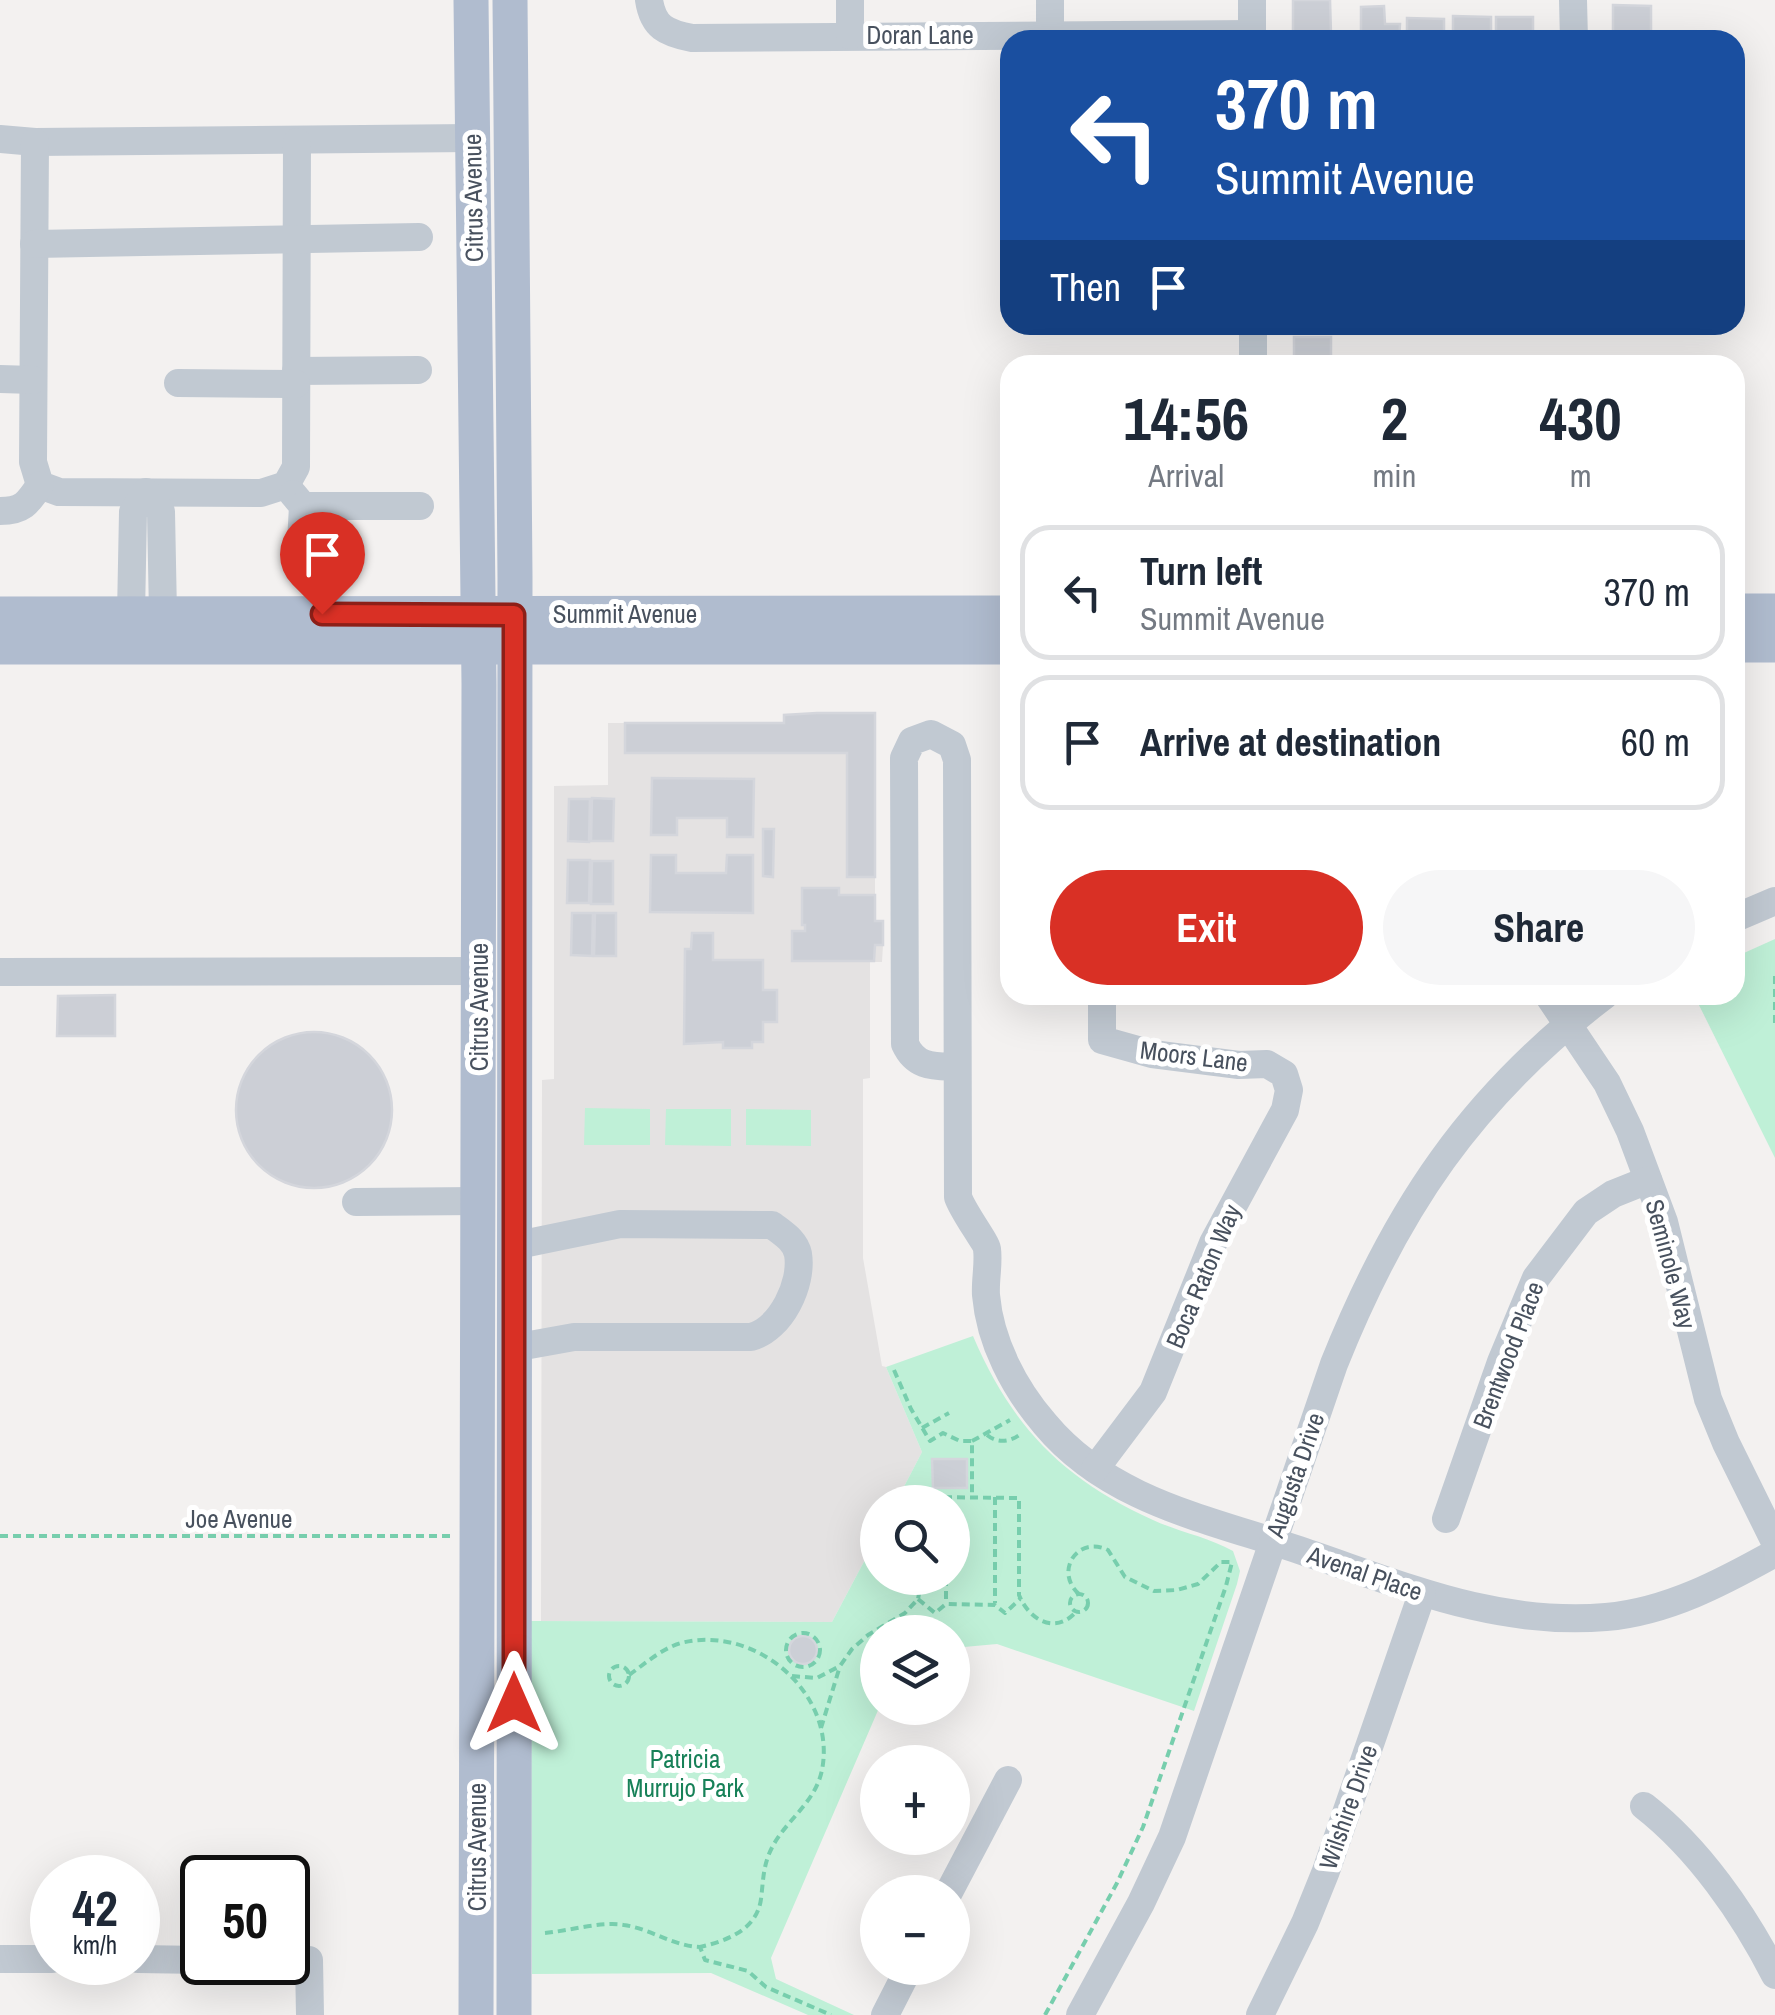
<!DOCTYPE html>
<meta charset="utf-8">
<style>
:root{--surface:#fff;--page:#f6f6f7;--text:#1f2937;--muted:#747a83;--line:#e0e1e3;--accent:#d93025}
body{margin:0;font-family:"Archivo Narrow",sans-serif;background:var(--page);color:var(--text);height:100vh;display:flex;flex-direction:column;font-size:38px;white-space:nowrap}
*{box-sizing:border-box;margin:0}
p{font-size:32px;color:var(--muted)}
.icon{flex:none;width:55px;height:55px;fill:none;stroke:currentColor;stroke-width:2;stroke-linecap:round;stroke-linejoin:round}
.map{position:relative;flex:1;overflow:hidden}
.drawer{position:absolute;left:1000px;top:355px;width:745px;height:650px;display:flex;flex-direction:column;background:var(--surface);border-radius:30px;box-shadow:0 10px 40px #0002}
.drawer>*{flex:none}
.guide{position:absolute;left:1000px;top:30px;width:745px;height:305px;border-radius:30px;box-shadow:0 10px 40px #0002;background:#1a4fa0;color:#fff;overflow:hidden}
.controls{position:absolute;left:860px;top:1485px;display:grid;gap:20px}
.controls a{display:grid;place-items:center;width:110px;height:110px;border-radius:50%;background:var(--surface);box-shadow:0 10px 40px #0002;font-size:50px}
.speed{position:absolute;left:30px;top:1855px;display:flex;gap:20px;font-size:50px;font-weight:700;text-align:center}
.speed>*{display:grid;place-content:center;width:130px;height:130px;border-radius:50%;background:var(--surface);box-shadow:0 10px 40px #0002;line-height:1}
.speed small{font-size:25px;font-weight:400}
.speed .limit{border:5px solid #111;border-radius:15px;background:#fff;color:#111}
.pin{position:absolute;display:grid;place-items:center;width:85px;height:85px;color:#fff;margin:-102px -42px;border-radius:50% 50% 50% 0;rotate:-45deg;box-shadow:0 0 10px #0007}
.pin .icon{rotate:45deg}
.me{position:absolute;width:110px;margin:-55px;rotate:0deg;stroke-linejoin:round;filter:drop-shadow(0 0 8px #0008)}
.turn{display:flex;align-items:center;gap:35px;height:210px;padding:0 50px;font-size:45px}
.turn .icon{width:130px;height:130px;stroke-width:2.5}
.turn b{display:block;font-size:70px;line-height:85px}
.then{display:flex;align-items:center;height:95px;padding:0 50px;background:#0003;gap:20px;font-size:38px}
.eta{display:flex;justify-content:space-evenly;align-items:center;height:170px;text-align:center}
.eta b{font-size:60px;font-weight:800;line-height:70px}
.button{display:flex;gap:20px;margin-top:auto;padding:20px 50px}
.button a{flex:1;height:115px;border-radius:60px;background:var(--accent);color:#fff;font-size:40px;font-weight:800;line-height:115px;text-align:center}
.button a+a{background:var(--page);color:var(--text)}
ul{padding:0;list-style:none}
li{display:flex;align-items:center;gap:30px;height:135px;margin:0 20px 15px;padding:0 30px;border:5px solid var(--line);border-radius:30px}
li div{flex:1}
li b{display:block;font-size:38px}
li em{font-style:normal}
.map>svg:first-child{display:block}
.education{fill:#e4e2e2}
.green{fill:#bff0d7}
.building{fill:#cccfd6;stroke:#d4d6dc;stroke-width:2.5}
.lines{fill:none;stroke-linecap:round;stroke-linejoin:round}
.path{stroke:#77cead;stroke-width:4;stroke-dasharray:8 5;stroke-linecap:butt}
.minor{stroke:#c1c9d2;stroke-width:28}
.major{stroke:#b0bccf;stroke-width:35}
.route-casing{stroke:#8d1f18;stroke-width:25}
.route{stroke:#d93025;stroke-width:18}
.labels{text-anchor:middle;stroke-width:10;stroke-linejoin:round;paint-order:stroke}
.street-label{font-size:25px;fill:#48515e;stroke:#fff}
.park-label{font-size:25px;fill:#178158;stroke:#fff}
</style>
<div class="map">
<svg width="1775" height="2015" viewBox="0 0 1775 2015">
<rect width="100%" height="100%" fill="#f3f1f0"/>
<!-- education -->
<path class="education" d="M875,713V920L883,921V945L882,962H870V1078L863,1079V1258L882,1366L886,1367L922,1452L896,1502H878L877,1537L832,1622L541,1621L542,1080L554,1079V786L608,785V723H783L784,715Z"/>
<!-- green -->
<g class="green">
<path d="M1775,939V1158L1694,995H1735V957Z"/>
<path d="M585,1108L650,1109V1145H584Z"/>
<path d="M666,1109H731V1146L665,1145Z"/>
<path d="M746,1109L811,1110V1146L746,1145Z"/>
<path d="M973,1336C1012,1427 1063,1479 1153,1520C1179,1532 1208,1537 1233,1551L1240,1571L1237,1584L1194,1711L997,1644L953,1648L952,1632H878L879,1708L771,1958L776,1979L854,2015H808L711,1973L532,1974L531,1621L832,1622L877,1537L878,1578H952V1502H896L922,1452L886,1367Z"/>
</g>
<!-- building -->
<g class="building">
<path d="M1293,0H1330L1331,34H1293Z"/>
<path d="M1613,5L1651,6V40H1613Z"/>
<path d="M1384,6L1385,24H1400L1399,40H1361V7Z"/>
<path d="M1453,16L1491,17V40H1453Z"/>
<rect x="1496" y="17" width="37" height="23"/>
<path d="M1407,18L1444,19V40H1407Z"/>
<rect x="1292" y="325" width="38" height="6"/>
<rect x="1294" y="337" width="37" height="28"/>
<path d="M1618,357L1655,358V365H1618Z"/>
<path d="M1572,358L1609,359V365H1572Z"/>
<path d="M817,713H875V877H847V753H625V723H784V715Z"/>
<path d="M652,778L754,779L753,837H727V818H677V835H651Z"/>
<path d="M592,798L614,799L613,841H591Z"/>
<path d="M569,799H590L589,842L568,841Z"/>
<path d="M763,829H774L773,877L763,876Z"/>
<path d="M651,855H676V873H726L727,855H753V913L650,912Z"/>
<path d="M568,860H590L589,903H567Z"/>
<path d="M592,861H613V904H591Z"/>
<path d="M802,888H839V895H875V921H883V945H875L874,961H792V931H805V925H802Z"/>
<path d="M572,913H593L592,956L571,955Z"/>
<path d="M595,913H616V956H594Z"/>
<path d="M692,933H713V960H763V990H777V1022H763V1042H752V1048H723V1042L684,1044L685,949H691Z"/>
<path d="M115,995V1036H57L58,996Z"/>
<circle cx="314" cy="1110" r="78"/>
<path d="M932,1459H967V1488H933Z"/>
<circle cx="803" cy="1650" r="14"/>
</g>
<g class="lines">
<!-- path -->
<g class="path">
<path d="M1775,976V1027"/>
<path d="M894,1370L911,1409L930,1441L943,1433L960,1441H972V1496"/>
<path d="M922,1428L949,1413"/>
<path d="M987,1435C998,1444 1011,1442 1022,1433"/>
<path d="M972,1441L1010,1420"/>
<path d="M995,1497V1603"/>
<path d="M923,1502V1497L1019,1498V1595C1029,1620 1055,1635 1076,1612"/>
<path d="M0,1536H453"/>
<path d="M946,1578V1603"/>
<circle cx="1079" cy="1603" r="9"/>
<path d="M1079,1594C1054,1572 1077,1535 1108,1550L1125,1577L1154,1591L1177,1590L1198,1584L1221,1562H1231"/>
<path d="M918,1599L935,1613L946,1604L995,1605L1005,1613L1020,1599"/>
<circle cx="803" cy="1650" r="17"/>
<circle cx="619" cy="1676" r="10"/>
<path d="M629,1675C646,1663 661,1649 681,1643C755,1624 837,1693 822,1770C815,1805 782,1822 769,1854C763,1869 763,1883 761,1899C757,1930 726,1941 700,1947"/>
<path d="M792,1676L817,1678L840,1666L852,1649L868,1635L905,1613L918,1599L922,1578"/>
<path d="M821,1728L840,1666"/>
<path d="M545,1933C568,1931 602,1921 624,1925C651,1929 673,1946 700,1947L705,1960L748,1971L766,1987L831,2015"/>
<path d="M1045,2015L1117,1883L1143,1827L1226,1586L1232,1562"/>
</g>
<!-- minor -->
<g class="minor">
<path d="M649,0C653,27 666,33 692,38L1252,34"/>
<path d="M1252,0V40"/>
<path d="M1573,0L1574,40"/>
<path d="M1050,34V0"/>
<path d="M850,35V0"/>
<path d="M0,139L35,142L472,138"/>
<path d="M35,142L33,462L40,485L59,492L261,493L286,485L296,467L297,142"/>
<path d="M34,244L419,237"/>
<path d="M1253,325V365"/>
<path d="M296,371L418,370"/>
<path d="M0,379L33,380"/>
<path d="M178,383L296,384"/>
<path d="M293,494L303,506L300,560"/>
<path d="M303,506H420"/>
<path d="M0,511C23,511 28,503 40,485"/>
<path d="M131,614L133,512L146,492L161,512L163,614"/>
<path d="M1735,918L1775,901"/>
<path d="M0,972L479,971"/>
<path d="M1548,995L1607,1083L1630,1131L1664,1222L1708,1399L1726,1443L1775,1542"/>
<path d="M957,1067C934,1066 916,1068 905,1044L904,758L912,741L931,734L952,745L957,760L958,1197C963,1212 986,1242 987,1249C989,1264 985,1280 986,1295C990,1342 1014,1388 1045,1424C1109,1501 1208,1519 1299,1550C1403,1585 1493,1626 1606,1617C1667,1612 1723,1582 1775,1553"/>
<path d="M356,1202L478,1201"/>
<path d="M513,1246L620,1224L772,1225C782,1233 795,1240 798,1254C803,1284 781,1329 751,1337H574L513,1348"/>
<path d="M1095,1469L1153,1392L1213,1243L1285,1110L1289,1090L1284,1074L1267,1064L1239,1065L1152,1054L1102,1040V995"/>
<path d="M1446,1519L1501,1362L1536,1278L1586,1212L1613,1194L1648,1180"/>
<path d="M1644,1806C1698,1848 1744,1914 1775,1975"/>
<path d="M949,1892L1008,1780"/>
<path d="M0,1959H52"/>
<path d="M138,1959L202,1960"/>
<path d="M288,1960H309L310,2015"/>
<path d="M885,2015L909,1968"/>
<path d="M1080,2015L1141,1903L1172,1837L1334,1364C1396,1209 1471,1097 1605,995"/>
<path d="M1260,2015L1305,1923L1326,1871L1422,1594"/>
</g>
<!-- major -->
<g class="major">
<path d="M471,0L479,684L476,2015"/>
<path d="M510,0L515,577L514,2015"/>
<path d="M1735,611H1775"/>
<path d="M0,614L1010,613"/>
<path d="M1735,645H1775"/>
<path d="M0,647H1010"/>
</g>
</g>
<g class="lines">
<!-- route casing -->
<g class="route-casing">
<path id="route" d="M322,614L514,615V1703"/>
</g>
<!-- route -->
<use href="#route" class="route"/>
</g>
<g class="labels">
<!-- street labels -->
<g class="street-label">
<text x="920" y="44">Doran Lane</text>
<text transform="translate(473 198) rotate(-91)" y="9">Citrus Avenue</text>
<text x="625" y="623">Summit Avenue</text>
<text transform="translate(479 1007) rotate(-90)" y="9">Citrus Avenue</text>
<text transform="translate(1194 1056) rotate(7)" y="9">Moors Lane</text>
<text transform="translate(1671 1264) rotate(75)" y="9">Seminole Way</text>
<text transform="translate(1203 1276) rotate(-67)" y="9">Boca Raton Way</text>
<text transform="translate(1508 1355) rotate(-69)" y="9">Brentwood Place</text>
<text transform="translate(1295 1475) rotate(-71)" y="9">Augusta Drive</text>
<text x="239" y="1528">Joe Avenue</text>
<text transform="translate(1365 1573) rotate(19)" y="9">Avenal Place</text>
<text transform="translate(1348 1807) rotate(-71)" y="9">Wilshire Drive</text>
<text transform="translate(477 1847) rotate(-90)" y="9">Citrus Avenue</text>
</g>
<!-- park labels -->
<g class="park-label">
<text x="685" y="1768">Patricia<tspan x="685" dy="29">Murrujo Park</tspan></text>
</g>
</g>
</svg>
<div class="controls">
<a><svg class="icon" aria-label="search" viewBox="0 0 24 24"><circle cx="10" cy="10" r="6"/><path d="M15 15l6 6"/></svg></a>
<a><svg class="icon" aria-label="layers" viewBox="0 0 24 24"><path d="M12 4l9 5-9 5-9-5zM3 14l9 5 9-5"/></svg></a>
<a>+</a>
<a>−</a>
</div>
<div class="speed"><div>42<small>km/h</small></div><div class="limit">50</div></div>
<div class="pin" style="left:322px;top:614px;background:#d93025"><svg class="icon" aria-label="arrive" viewBox="0 0 24 24"><path d="M6 21V4h12l-3 4 3 4H6"/></svg></div>
<svg class="me" style="left:514px;top:1703px" viewBox="-20 -20 40 40"><path d="M0-17L14 15 0 8-14 15z" fill="#d93025" stroke="#fff" stroke-width="4"/></svg>
<div class="guide">
<div class="turn"><svg class="icon" aria-label="left" viewBox="0 0 24 24"><path d="M17 20v-9H6M10 6l-5 5 5 5"/></svg><div><b>370 m</b>Summit Avenue</div></div>
<div class="then">Then<svg class="icon" aria-label="arrive" viewBox="0 0 24 24"><path d="M6 21V4h12l-3 4 3 4H6"/></svg></div>
</div>
<section class="drawer">
<div class="eta">
<div><b>14:56</b><p>Arrival</p></div>
<div><b>2</b><p>min</p></div>
<div><b>430</b><p>m</p></div>
</div>
<ul>
<li><svg class="icon" aria-label="left" viewBox="0 0 24 24"><path d="M17 20v-9H6M10 6l-5 5 5 5"/></svg><div><b>Turn left</b><p>Summit Avenue</p></div><em>370 m</em></li>
<li><svg class="icon" aria-label="arrive" viewBox="0 0 24 24"><path d="M6 21V4h12l-3 4 3 4H6"/></svg><div><b>Arrive at destination</b></div><em>60 m</em></li>
</ul>
<div class="button"><a>Exit</a><a>Share</a></div>
</section>
</div>
